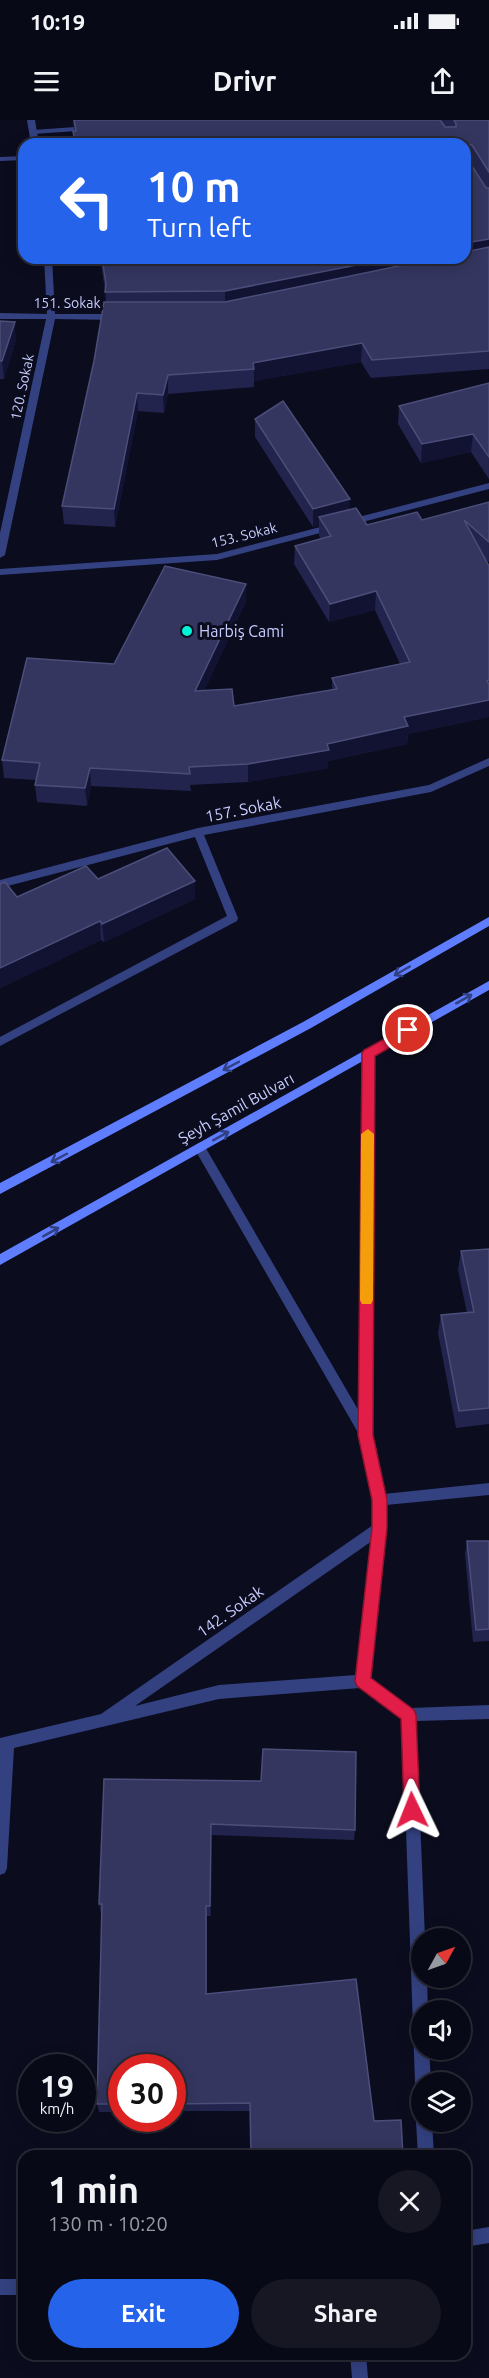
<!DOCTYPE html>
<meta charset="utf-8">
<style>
:root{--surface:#080916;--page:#161723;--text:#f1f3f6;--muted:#989aa1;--line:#292a35;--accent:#2563eb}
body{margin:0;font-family:Ubuntu,sans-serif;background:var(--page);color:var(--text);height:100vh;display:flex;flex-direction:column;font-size:22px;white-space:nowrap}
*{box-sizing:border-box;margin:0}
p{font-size:20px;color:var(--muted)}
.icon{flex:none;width:33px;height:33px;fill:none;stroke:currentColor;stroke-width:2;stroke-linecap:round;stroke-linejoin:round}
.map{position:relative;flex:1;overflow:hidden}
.drawer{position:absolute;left:18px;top:2030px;width:453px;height:210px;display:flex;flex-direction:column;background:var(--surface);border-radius:18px;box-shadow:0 3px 15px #0003,0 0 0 2px var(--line)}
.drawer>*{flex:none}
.hud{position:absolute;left:18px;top:18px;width:453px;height:126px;border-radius:18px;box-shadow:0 3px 15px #0003,0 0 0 2px var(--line);background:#2563eb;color:#fff;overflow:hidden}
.needle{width:39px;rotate:50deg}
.tools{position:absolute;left:411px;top:1808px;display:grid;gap:12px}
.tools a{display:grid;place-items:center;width:60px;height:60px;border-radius:50%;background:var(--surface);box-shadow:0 3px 15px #0003,0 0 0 2px var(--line);font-size:30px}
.speed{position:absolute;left:18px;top:1934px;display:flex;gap:12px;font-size:30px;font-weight:700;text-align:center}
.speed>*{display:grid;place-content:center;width:78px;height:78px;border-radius:50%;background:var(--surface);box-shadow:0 3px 15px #0003,0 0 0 2px var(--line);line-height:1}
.speed small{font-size:15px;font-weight:400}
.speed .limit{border:9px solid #d22;background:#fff;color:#111}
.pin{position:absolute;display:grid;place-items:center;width:51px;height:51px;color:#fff;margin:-26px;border:3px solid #fff;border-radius:50%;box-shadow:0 2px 6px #0007}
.me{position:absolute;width:66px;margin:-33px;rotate:358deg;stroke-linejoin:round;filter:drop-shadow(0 0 4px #0008)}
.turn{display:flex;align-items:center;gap:21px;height:126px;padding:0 30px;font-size:27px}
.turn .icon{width:78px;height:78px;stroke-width:2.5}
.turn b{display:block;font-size:42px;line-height:51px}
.round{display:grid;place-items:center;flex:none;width:63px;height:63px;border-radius:32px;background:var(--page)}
.summary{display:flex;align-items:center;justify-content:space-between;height:102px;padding:0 30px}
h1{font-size:36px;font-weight:600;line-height:45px}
.primary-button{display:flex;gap:12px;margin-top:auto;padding:12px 30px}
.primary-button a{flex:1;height:69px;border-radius:36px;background:var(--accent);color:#fff;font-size:24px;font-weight:600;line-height:69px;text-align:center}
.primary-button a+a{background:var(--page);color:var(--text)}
.status{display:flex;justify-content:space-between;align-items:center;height:42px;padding:0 30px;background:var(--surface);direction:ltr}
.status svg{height:16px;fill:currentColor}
header{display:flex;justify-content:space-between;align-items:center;height:78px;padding:0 30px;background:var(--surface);font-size:27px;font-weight:600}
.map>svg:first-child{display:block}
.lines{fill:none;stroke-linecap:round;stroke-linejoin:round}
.minor{fill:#334180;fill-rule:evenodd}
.tertiary{fill:#334180;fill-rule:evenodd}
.secondary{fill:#5f7eff;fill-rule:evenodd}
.wall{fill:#22244d}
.shaded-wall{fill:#121332}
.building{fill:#343660;stroke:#4b4e79;stroke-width:1.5}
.oneway{stroke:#313f83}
.route{fill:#e11d48;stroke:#92132f;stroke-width:1.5}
.slow{fill:#f59e0b}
.poi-dot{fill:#00f3d6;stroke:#0b0c1e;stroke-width:2}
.labels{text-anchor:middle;stroke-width:6;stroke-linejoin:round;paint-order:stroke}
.far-street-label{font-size:14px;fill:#c8ceff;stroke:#0b0c1e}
.poi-label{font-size:16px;fill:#c8ceff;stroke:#0b0c1e;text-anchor:start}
.street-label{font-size:16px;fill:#c8ceff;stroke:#0b0c1e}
</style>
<div class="status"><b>10:19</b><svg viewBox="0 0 49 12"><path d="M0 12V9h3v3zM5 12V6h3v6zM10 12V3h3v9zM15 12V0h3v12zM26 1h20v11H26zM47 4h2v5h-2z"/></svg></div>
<header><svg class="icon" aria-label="menu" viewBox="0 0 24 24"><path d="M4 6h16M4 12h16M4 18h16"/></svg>Drivr<svg class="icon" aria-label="share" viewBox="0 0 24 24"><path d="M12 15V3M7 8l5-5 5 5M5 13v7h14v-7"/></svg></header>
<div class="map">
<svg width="489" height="2258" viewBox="0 0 489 2258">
<rect width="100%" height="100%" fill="#0b0c1e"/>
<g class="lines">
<!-- minor -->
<g class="minor">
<path d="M89,6L93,8L92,10L33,14L29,12L33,10Z"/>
<path d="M24,36V40L0,41V37Z"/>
<path d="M489,363V369L217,440L0,455V449L217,434Z"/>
<path d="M489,638V646L431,672L204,715L238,798L237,801L0,926V917L227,796L195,717L0,768V760L198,708L429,665Z"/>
<path d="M368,929L374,933L372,1315L384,1374L489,1363V1375L386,1385L387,1408L369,1558L411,1588L489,1585V1599L416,1601L425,1818H422V1857H427L428,1890H422V1929H429L431,1962H422V1969L418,1967L415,1962L402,1598L360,1568L219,1579L14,1628L7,1748L5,1753L0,1755V1618L101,1594L373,1405V1380L360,1316L194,1028L196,1025H204L360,1293L362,933ZM372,1421L356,1555L219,1565L135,1586Z"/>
<path d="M422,1994V2001H432L434,2036H418L416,2001L419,1996Z"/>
<path d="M489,2107V2123L465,2127V2111Z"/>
<rect x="0" y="2159" width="24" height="16"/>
<path d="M350,2234H366L368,2258H352Z"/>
</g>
<!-- tertiary -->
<g class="tertiary">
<path d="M27,0H35L39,24H31Z"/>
<path d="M44,138H52L55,194H116L120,197L116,200L55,199L5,435L0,438V413L46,199H0V193L47,194Z"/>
</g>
<!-- secondary -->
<g class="secondary">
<path d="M489,797V806L311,908L0,1074V1063L303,902Z"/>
<path d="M489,861V870L0,1145V1134Z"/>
</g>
</g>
<!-- wall -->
<g class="wall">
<path d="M73,0H489V249L371,258L361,242L254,261V267L168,274L164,293L138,291L115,407L64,404L62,386L94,241L106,182L105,170L100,138H465V24H74L73,11H74Z"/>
<path d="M0,201L16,220L4,259H0Z"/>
<path d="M489,263V359L471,332L421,343L398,304L399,286Z"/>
<path d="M255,299L349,390L367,405L422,400L489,382V442L485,439L489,446V597L408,614L407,624L328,641V648L248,662L190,665L191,671L91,666L87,686L37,682L35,665L36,660L4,658L2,640L114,544L246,482L204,570L234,586L332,570V558L400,544L375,490L329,502L294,444L295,426L321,419L319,416V405L313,407L255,317Z"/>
<path d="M0,764L17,777L195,779L104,822L101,820L0,868Z"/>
<path d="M489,1129V1304L456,1308L438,1213L441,1195L467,1193L458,1150L461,1131Z"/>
<path d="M467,1421H489V1521L473,1522L465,1434Z"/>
<path d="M261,1661L355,1710L354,1720L212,1715L211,1796H207V1874L374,2001L403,2036L250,1991H172V1947H122V1992H99L97,1984L102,1794H101L99,1784Z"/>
</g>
<!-- shaded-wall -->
<g class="shaded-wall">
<path d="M255,19V24H216Z"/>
<path d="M489,119V137L225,190V171L392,138H465V123Z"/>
<path d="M15,202L16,220L4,259L2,241Z"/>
<path d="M362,223L361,242L254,261V249L253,243Z"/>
<path d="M168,255V274L164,293L163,275Z"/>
<path d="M137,273L138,291L115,407L114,389Z"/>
<path d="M473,314L471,332L421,343L422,324Z"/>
<path d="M350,379L349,397H319V405L313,407V389Z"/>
<path d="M246,464V482L196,589L195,571Z"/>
<path d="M376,471L375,490L329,502L330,484Z"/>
<path d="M489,580V597L408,614L407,624L328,641V648L248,662V644L327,624L404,597Z"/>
<path d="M90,648L91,666L87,686L85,668Z"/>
<path d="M195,761V779L104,822L102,804Z"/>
<path d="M100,801L101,820L0,868V848Z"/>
<path d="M211,1704L212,1715L211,1796L210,1786Z"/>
</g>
<!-- building -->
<g class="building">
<path d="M74,0H440L445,7H456V4L454,0H489V52L472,25H465V26V24H257L255,19L216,24H75L73,11H76Z"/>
<path d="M465,35L486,68H489V119L465,123Z"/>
<path d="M489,127V231L372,240L362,223L253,243L254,249L168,255L163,275L137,273L114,389L62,386L94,241L104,182H225L437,138H465V132Z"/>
<path d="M102,138H392L225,171L105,172L106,164Z"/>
<path d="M0,201L15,202L2,241H0Z"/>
<path d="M489,263V337L473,314L422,324L399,286Z"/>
<path d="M283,281L350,379L313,389L255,299Z"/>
<path d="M489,382V422L464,400L489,446V560L487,561L489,564V580L404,597L408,606L327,624L329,630L248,644L189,647L190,654L90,648L85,668L35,665L40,643L2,640L27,538L114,544L165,446L246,464L195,571L232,569L234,586L337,569L332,558L410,542L376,471L330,484L295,426L331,416L319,397L356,388L367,405L417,392L422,400Z"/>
<path d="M167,728L195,761L102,804L100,801L0,848V764L5,762L17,777L86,746L98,759Z"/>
<path d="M489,1129V1288L459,1291L441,1195L474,1192L461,1131Z"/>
<path d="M467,1421H489V1509L476,1510Z"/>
<path d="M263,1629L356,1632L355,1710L211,1704L210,1786H206V1874L356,1859L374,2001L401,2000L403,2036H251L250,1983L172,1984V1947H122V1984H97L102,1784H99L104,1659L261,1661Z"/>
</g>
<!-- one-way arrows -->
<defs><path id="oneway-shaft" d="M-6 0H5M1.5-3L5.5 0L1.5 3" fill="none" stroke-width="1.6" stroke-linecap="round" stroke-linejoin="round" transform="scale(1.5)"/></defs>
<g class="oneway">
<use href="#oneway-shaft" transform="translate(402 851) rotate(150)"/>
<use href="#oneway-shaft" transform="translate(464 879) rotate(-29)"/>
<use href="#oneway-shaft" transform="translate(231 946) rotate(152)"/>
<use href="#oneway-shaft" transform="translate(221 1016) rotate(-29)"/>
<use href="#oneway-shaft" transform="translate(59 1038) rotate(152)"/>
<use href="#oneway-shaft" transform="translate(51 1112) rotate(-29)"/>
</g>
<!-- route -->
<path class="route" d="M408,906L415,910L413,914L375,936L373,1315L387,1380V1408L371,1558L414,1590L416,1595L420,1690L418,1695L412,1698L407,1695L404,1690L401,1599L357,1566L355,1561L372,1408V1380L358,1315L362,933L364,930Z"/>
<!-- slow -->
<path class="slow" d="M368,1009L374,1014L373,1180L371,1184H362L360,1180L361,1014Z"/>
<!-- markers -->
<circle class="poi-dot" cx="187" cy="511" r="6"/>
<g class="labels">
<!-- far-street labels -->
<g class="far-street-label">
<text x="67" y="188">151. Sokak</text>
<text transform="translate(22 267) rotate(-78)" y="5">120. Sokak</text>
<text transform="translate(244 415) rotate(-14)" y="5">153. Sokak</text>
</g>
<!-- poi labels -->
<g class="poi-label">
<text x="199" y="517">Harbiş Cami</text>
</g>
<!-- street labels -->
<g class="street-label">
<text transform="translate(243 689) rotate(-11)" y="6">157. Sokak</text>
<text transform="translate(236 988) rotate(-29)" y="6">Şeyh Şamil Bulvarı</text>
<text transform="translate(230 1491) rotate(-35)" y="6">142. Sokak</text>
</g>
</g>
</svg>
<div class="tools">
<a><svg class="needle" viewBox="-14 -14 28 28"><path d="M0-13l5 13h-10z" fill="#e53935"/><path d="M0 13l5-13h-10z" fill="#989aa1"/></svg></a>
<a><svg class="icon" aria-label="sound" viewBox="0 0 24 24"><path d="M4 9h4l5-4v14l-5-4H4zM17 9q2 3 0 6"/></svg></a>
<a><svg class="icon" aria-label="layers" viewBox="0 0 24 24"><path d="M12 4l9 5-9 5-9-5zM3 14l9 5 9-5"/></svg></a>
</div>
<div class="speed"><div>19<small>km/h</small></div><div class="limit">30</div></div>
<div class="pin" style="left:408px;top:910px;background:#d93025"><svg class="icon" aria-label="arrive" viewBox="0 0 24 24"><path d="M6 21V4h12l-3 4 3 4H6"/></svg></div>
<svg class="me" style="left:412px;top:1690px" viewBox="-20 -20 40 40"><path d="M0-17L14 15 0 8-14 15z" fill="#e11d48" stroke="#fff" stroke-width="4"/></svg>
<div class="hud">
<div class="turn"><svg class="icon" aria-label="left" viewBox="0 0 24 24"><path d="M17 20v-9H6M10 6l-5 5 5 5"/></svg><div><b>10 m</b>Turn left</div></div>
</div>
<section class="drawer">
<div class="summary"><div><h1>1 min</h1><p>130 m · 10:20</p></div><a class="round"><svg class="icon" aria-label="close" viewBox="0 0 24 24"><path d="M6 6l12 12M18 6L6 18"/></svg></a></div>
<div class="primary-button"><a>Exit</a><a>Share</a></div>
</section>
</div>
